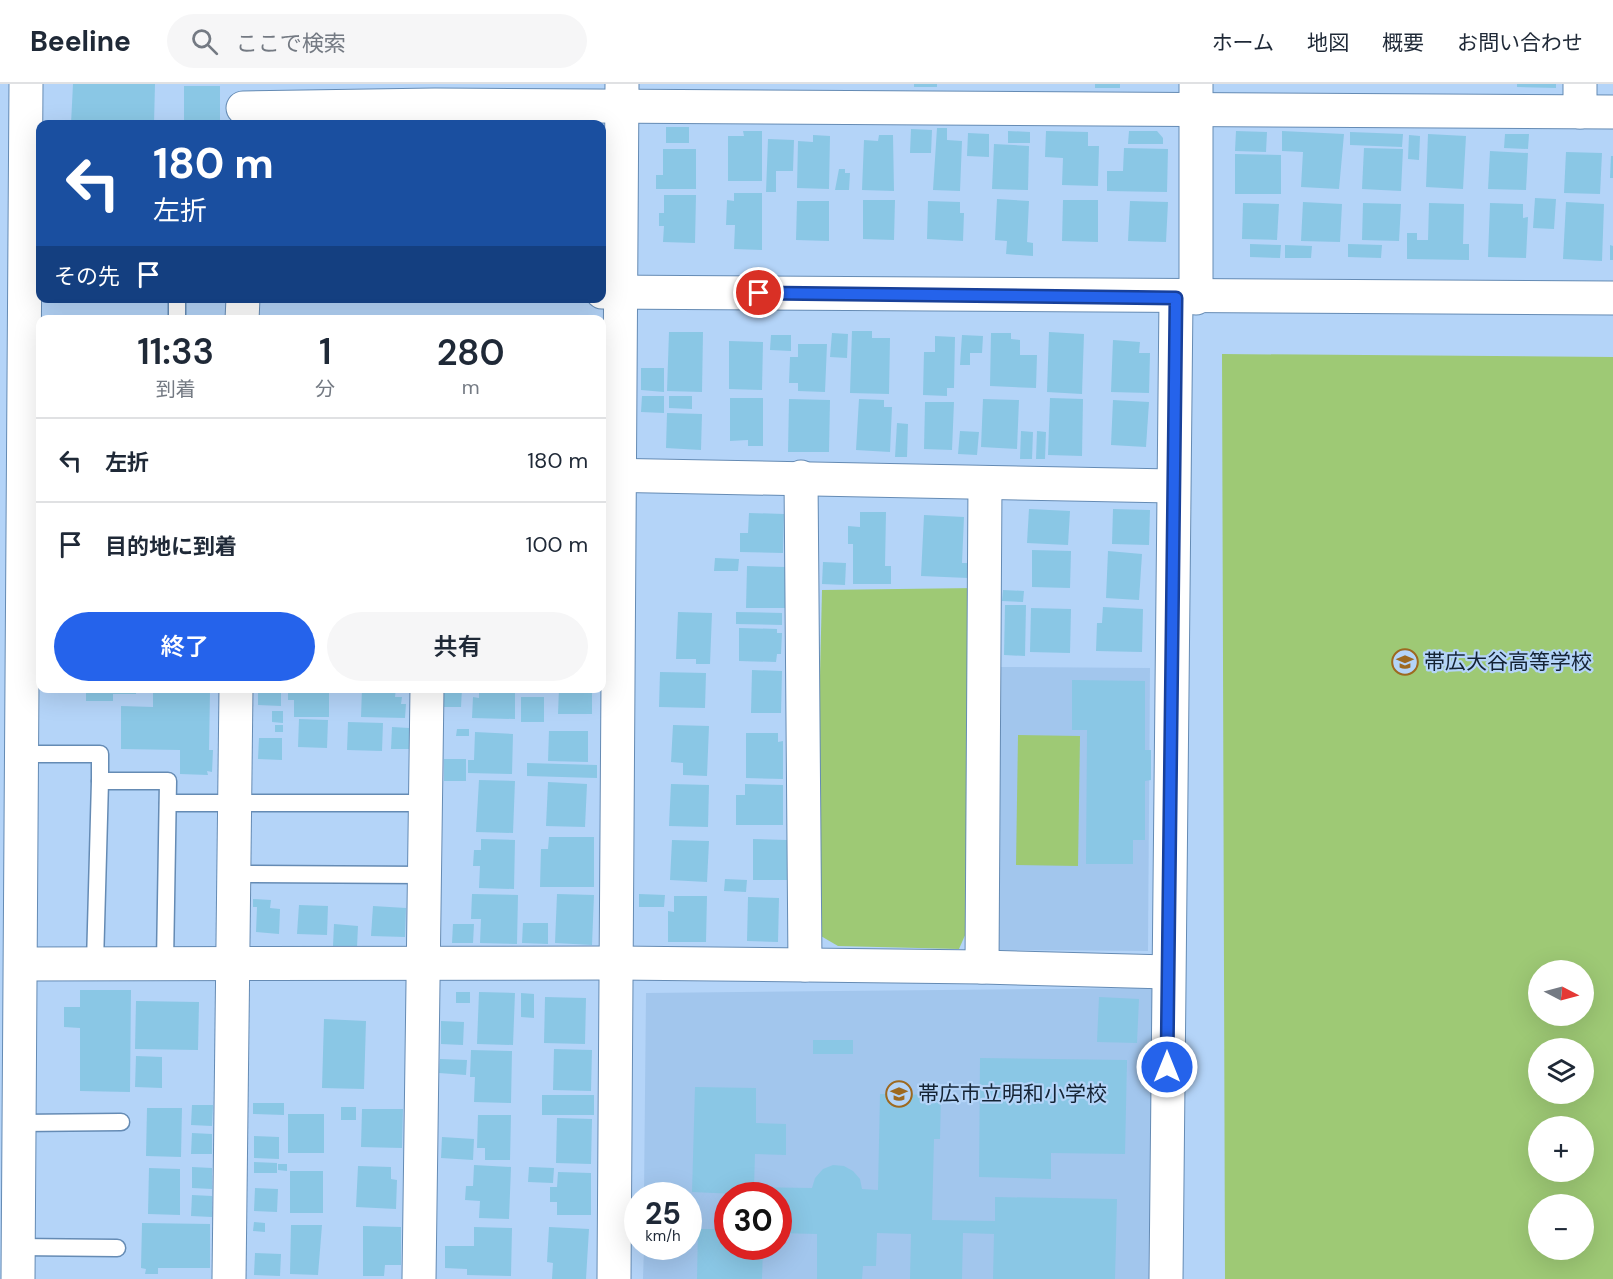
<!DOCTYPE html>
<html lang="ja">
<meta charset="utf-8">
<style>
:root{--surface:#fff;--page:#f6f6f7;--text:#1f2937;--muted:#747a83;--line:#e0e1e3;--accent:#2563eb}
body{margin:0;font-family:"DM Sans","Noto Sans JP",sans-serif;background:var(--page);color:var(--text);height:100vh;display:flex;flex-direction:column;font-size:22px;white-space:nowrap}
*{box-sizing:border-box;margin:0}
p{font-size:20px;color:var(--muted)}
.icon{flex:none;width:33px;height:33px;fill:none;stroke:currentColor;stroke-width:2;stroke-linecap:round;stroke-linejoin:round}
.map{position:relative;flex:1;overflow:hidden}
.sheet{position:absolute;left:36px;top:231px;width:570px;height:378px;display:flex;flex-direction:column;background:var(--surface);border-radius:12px;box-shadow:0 6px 24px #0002}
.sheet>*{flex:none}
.hud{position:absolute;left:36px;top:36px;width:570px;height:183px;border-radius:12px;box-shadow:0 6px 24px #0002;background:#1a4fa0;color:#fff;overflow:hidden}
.needle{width:39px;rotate:96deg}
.fabs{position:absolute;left:1528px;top:876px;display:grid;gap:12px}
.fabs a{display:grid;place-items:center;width:66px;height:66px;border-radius:50%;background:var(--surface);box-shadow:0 6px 24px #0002;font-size:30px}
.speed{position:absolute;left:624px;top:1098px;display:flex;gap:12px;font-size:30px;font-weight:700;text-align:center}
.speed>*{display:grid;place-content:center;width:78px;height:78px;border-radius:50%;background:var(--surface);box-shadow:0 6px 24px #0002;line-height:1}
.speed small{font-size:15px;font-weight:400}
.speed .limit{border:9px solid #d22;background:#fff;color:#111}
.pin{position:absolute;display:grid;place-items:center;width:51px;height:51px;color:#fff;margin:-26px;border:3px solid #fff;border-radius:50%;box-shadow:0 2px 6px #0007}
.me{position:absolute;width:66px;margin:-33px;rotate:0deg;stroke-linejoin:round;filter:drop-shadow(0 0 4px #0008)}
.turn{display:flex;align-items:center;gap:21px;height:126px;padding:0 18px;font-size:27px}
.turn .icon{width:78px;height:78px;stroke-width:2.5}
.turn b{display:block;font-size:42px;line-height:51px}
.then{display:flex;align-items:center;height:57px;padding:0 18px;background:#0003;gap:12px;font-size:22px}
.eta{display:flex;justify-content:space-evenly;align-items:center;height:102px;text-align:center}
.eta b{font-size:36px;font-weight:600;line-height:42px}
.action{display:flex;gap:12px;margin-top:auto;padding:12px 18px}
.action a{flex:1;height:69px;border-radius:36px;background:var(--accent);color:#fff;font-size:24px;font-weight:600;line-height:69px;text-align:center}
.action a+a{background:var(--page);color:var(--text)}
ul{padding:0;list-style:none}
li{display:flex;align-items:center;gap:18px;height:84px;padding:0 18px;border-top:2px solid var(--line)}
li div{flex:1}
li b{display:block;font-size:22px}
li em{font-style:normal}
header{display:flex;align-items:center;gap:36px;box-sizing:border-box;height:84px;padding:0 30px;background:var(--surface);border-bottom:2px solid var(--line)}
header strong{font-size:28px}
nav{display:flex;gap:33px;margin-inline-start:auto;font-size:21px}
.search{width:420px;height:54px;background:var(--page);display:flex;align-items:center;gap:15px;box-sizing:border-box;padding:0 21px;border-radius:33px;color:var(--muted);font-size:22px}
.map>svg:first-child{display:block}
.built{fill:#a2c6ed;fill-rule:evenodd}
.green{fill:#9ec975;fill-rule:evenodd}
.building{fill:#8ac7e5}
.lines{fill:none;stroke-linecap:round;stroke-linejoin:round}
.service-casing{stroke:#658bb4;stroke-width:19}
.minor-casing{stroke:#658bb4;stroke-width:35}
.tertiary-casing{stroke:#658bb4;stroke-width:35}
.service{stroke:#fff;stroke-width:16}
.minor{stroke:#fff;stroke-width:33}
.tertiary{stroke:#fff;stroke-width:33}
.route-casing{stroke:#184099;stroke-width:15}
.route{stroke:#2563eb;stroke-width:10}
.labels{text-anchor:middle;stroke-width:4.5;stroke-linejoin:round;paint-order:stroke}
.poi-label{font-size:21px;fill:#142334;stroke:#b4d4f8;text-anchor:start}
</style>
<header>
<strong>Beeline</strong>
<div class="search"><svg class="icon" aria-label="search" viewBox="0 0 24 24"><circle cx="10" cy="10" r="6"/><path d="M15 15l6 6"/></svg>ここで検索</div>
<nav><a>ホーム</a><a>地図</a><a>概要</a><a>お問い合わせ</a></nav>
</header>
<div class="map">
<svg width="1613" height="1195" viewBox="0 0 1613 1195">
<rect width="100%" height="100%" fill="#b4d4f8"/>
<!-- built -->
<g class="built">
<path d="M1000,583L1150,584L1148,867L998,866Z"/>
<path d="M1154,904L1149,1195H643L644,1163L688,1162V1112L644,1111L646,909ZM728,1112H778V1162H728Z"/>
</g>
<!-- green -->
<g class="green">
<path d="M1222,270L1613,273V1195H1225ZM1539,886H1584V932H1539ZM1539,964H1584V1010H1539ZM1539,1042H1584V1088H1539ZM1539,1120H1584V1166H1539Z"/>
<path d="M975,504L970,840L959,865L838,862L814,848L822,506Z"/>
<path d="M1018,651L1080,652L1078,782L1016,781Z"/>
</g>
<!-- building -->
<g class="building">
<path d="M73,0H155L154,40H71Z"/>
<rect x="914" y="0" width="23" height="3"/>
<rect x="1095" y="0" width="25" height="4"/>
<path d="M1517,0H1556V4L1517,3Z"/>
<rect x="184" y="2" width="36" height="38"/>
<rect x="666" y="43" width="23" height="16"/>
<path d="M937,44H947V56L962,57L960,107L933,106Z"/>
<path d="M911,45L932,46L931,69H910Z"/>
<path d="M743,47H762V97H728V52H744Z"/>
<path d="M1008,47L1030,48V59H1008Z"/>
<path d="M1046,47L1088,48V62H1099L1098,102L1062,101L1063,74L1045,73Z"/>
<path d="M1129,47H1157L1163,54V60H1128Z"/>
<path d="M1236,47L1267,48L1266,68L1235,67Z"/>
<path d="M1282,47L1344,50L1339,105L1301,103L1303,68L1282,67Z"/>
<path d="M1350,48L1403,50L1402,63L1350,61Z"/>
<path d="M968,49L989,50V73L967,72Z"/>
<path d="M1428,50L1466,52L1463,105L1426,103Z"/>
<path d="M1505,50H1529L1528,65L1504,64Z"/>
<path d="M813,51L830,52L829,105L797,104L798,57L813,58Z"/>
<path d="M879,51H893L894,107L862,106L864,56L878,57Z"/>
<path d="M1409,51L1420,52L1419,76L1408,75Z"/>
<path d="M768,55L794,56L793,87H776V108H766Z"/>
<path d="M994,60L1029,62L1028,106L992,105Z"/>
<path d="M1124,64L1168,65L1167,108L1107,107V87H1123Z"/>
<path d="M1364,64L1403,65L1401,107L1362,105Z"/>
<path d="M663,65H696V105H656V91H663Z"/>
<path d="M1490,67L1528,69L1526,106L1488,105Z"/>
<path d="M1566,68L1602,69L1600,110L1564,109Z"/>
<path d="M1235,70L1281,71V110H1235Z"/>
<path d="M1611,72H1613V94H1610Z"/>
<path d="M839,85H845V89H850L849,106H835Z"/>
<path d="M734,109H762V166L734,165L735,141H726L727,116L734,117Z"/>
<path d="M664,111H696L695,159L663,158L664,142H659V129H664Z"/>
<path d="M1535,114L1556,115L1554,145L1533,144Z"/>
<path d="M997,115L1029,117L1027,158L1033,159V172L1006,170L1007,157L995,156Z"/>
<path d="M863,116H895L894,156L863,155Z"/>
<path d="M1063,116H1098V158L1062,157Z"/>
<path d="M797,117H829V157L796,156Z"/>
<path d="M928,117L960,118V129H964L963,157L927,155Z"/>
<path d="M1130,117L1168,118L1166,158L1128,157Z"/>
<path d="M1303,118L1342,120L1340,158L1301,157Z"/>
<path d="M1566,118L1604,120L1602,177L1563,175Z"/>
<path d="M1243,119L1279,120L1277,156L1242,155Z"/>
<path d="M1363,119L1401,120L1399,157L1362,156Z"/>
<path d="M1429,119L1464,120L1463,160H1469V176L1407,175V149H1417V156H1428Z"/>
<path d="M1490,119L1523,120V134L1528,133L1526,174L1488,173Z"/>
<path d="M1250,160L1281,161L1280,174L1250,173Z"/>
<path d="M1348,160L1382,161L1381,174L1348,173Z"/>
<path d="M1285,161L1312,162L1311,174H1285Z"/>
<path d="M1610,161L1613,162V176H1610Z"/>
<path d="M852,247H872V254H890L889,310L850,309Z"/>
<path d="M669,248H703L702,308L667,307Z"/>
<path d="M1049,248L1084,250L1082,310L1047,308Z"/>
<path d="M832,249L848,250L847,274L830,273Z"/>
<path d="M991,249H1011V255L1020,256V271H1037L1036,304L990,302Z"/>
<path d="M771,251H791V267L770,266Z"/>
<path d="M962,251L983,252L982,269H970V281H960Z"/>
<path d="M935,252L955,253L954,304H947V312L923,311L924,268H935Z"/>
<path d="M1113,256L1140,258L1139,269H1150L1149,309L1111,308Z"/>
<path d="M729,257L763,258L762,306L729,305Z"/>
<path d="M798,260H827L825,308L798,307V299H789L790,273H798Z"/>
<path d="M641,284H664V308L641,306Z"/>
<path d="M642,312H664V329L641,328Z"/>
<path d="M669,312H692V325L669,324Z"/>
<path d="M730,314H763V362H748V356L730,357Z"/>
<path d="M1050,314L1083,315L1082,372L1048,371Z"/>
<path d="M789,315L830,316L829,368H788Z"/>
<path d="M859,315L884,316V323H892L890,368L856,366Z"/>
<path d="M983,315L1019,316L1017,365L981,363Z"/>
<path d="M1113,316L1149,318L1146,363L1111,361Z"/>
<path d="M925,318H954L952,366L924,365Z"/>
<path d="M667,329L702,330L701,366L666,364Z"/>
<path d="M897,339L908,340L907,373H895Z"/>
<path d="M960,347L979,348L977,371L958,370Z"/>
<path d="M1021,347L1033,348L1032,375H1020Z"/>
<path d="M1037,347L1046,348L1045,375H1036Z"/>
<path d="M1029,425L1070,427L1068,461L1027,459Z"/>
<path d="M1113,425L1150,426L1149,461L1112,460Z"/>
<path d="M860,428H886L885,482H891V500H853V460H848V442L860,443Z"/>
<path d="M749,429L784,430L783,469L740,468V449H748Z"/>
<path d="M924,431L964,433L962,479H969L968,494L921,492Z"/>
<path d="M1032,466L1071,467L1070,504L1032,503Z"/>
<path d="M1108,467L1142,470L1139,516L1106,514Z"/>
<path d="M715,474L739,475L738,487H714Z"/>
<path d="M823,478L846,479L845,501L822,500Z"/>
<path d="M747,482L786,483L785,524H746Z"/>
<path d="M1003,506L1024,507L1023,518L1002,517Z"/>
<path d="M1005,521H1026L1025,572L1004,571Z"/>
<path d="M1103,523L1143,525L1142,568L1096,567L1097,539H1102Z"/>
<path d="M1031,524L1071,525L1070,569L1030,568Z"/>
<path d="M678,528L712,529L710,580H696V575H676Z"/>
<path d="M736,528L782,529V541L736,540Z"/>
<path d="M739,544L777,545V549H782L781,570H777L776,578L739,577Z"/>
<path d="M752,586L782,587L781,629H751Z"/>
<path d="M660,588L706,589L705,624L659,623Z"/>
<path d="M1072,596L1145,597V666H1151V696L1145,697V756H1133V780H1086L1087,646H1072Z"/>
<path d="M86,604H136V610H113V617H86Z"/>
<path d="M258,604H281V622L258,621Z"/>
<path d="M288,604H329V633H294V616H288Z"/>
<path d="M362,604H396L395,613H402L401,620H406L405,634L361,633Z"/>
<path d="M440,604H462L461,623H440Z"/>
<path d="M479,604H515V635L472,634L473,613L479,614Z"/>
<path d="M559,604H592V630H558Z"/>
<path d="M153,606L210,607L209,666H213L212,688L207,687L208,691L180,690V666L121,665V622L153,623Z"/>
<rect x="521" y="613" width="23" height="25"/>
<path d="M272,627H283V639L272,638Z"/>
<path d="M299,635L328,636L327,664L298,663Z"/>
<path d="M348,638L383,639L382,667L347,666Z"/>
<rect x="275" y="641" width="8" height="7"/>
<path d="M673,641L709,642L707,692L683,691V679L671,678Z"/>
<path d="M392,643L409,644V665H391Z"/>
<path d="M457,645H469V652H456Z"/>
<path d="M549,647H588V678L548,677Z"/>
<path d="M475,648L513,650L512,690L468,689V676H474Z"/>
<path d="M746,649H778V658L783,657V695L746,694Z"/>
<path d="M259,654H282V676L258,675Z"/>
<rect x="444" y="675" width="22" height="22"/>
<path d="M527,679L597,681V694L527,692Z"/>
<path d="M479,696L515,697L513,749L476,748Z"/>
<path d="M548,698L587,700L585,743L546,742Z"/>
<path d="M671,700L709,701L708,743L669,742Z"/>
<path d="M745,700L783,701V741H736V711H745Z"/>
<path d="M549,753H594V803H540L541,765H548Z"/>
<path d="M481,755L515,756L514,805L479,804L480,782H473L474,766H481Z"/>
<path d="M753,755L787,756V796H753Z"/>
<path d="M672,756L709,757L707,798L670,796Z"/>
<path d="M725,795L747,796L746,808L724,807Z"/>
<path d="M472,810L518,811L517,860L480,859L481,835H471Z"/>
<path d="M557,810L594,811L592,861L555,859Z"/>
<path d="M639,810L665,811L664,823H639Z"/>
<path d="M674,812H707L706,858H668V827L674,828Z"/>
<path d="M748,813L779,814L778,858L747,857Z"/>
<path d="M253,815L271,816L270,824L280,825L279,850L256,848L257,823H253Z"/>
<path d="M299,821L328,822L327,851L297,850Z"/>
<path d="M373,822L406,824L405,853L371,852Z"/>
<path d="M523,839H548V860L522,859Z"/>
<path d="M334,840L358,842L357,863L333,862Z"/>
<path d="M453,840H474L473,859H452Z"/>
<path d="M80,906H131L130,1008L80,1007V944L64,943V923H80Z"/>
<rect x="456" y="908" width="14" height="11"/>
<path d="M479,908L515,909L513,961L477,960Z"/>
<path d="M521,909L534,910V934L521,933Z"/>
<path d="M545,913L586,914L585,960L544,959Z"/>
<path d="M1099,913L1139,915L1137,959L1097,958Z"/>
<path d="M136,917L199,918L198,966L135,965Z"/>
<path d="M324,935L366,937L364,1005L322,1004Z"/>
<path d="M441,937L464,938L463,961L441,960Z"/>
<rect x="813" y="956" width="40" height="14"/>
<path d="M554,965L592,966L591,1007L553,1006Z"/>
<path d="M471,966L512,967L511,1019L474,1018L475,993H470Z"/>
<path d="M136,972L162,973V1004L135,1003Z"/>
<path d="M980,974L1127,976L1125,1070L1051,1069V1095L979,1093Z"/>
<path d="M440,975L467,976L466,991L439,989Z"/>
<path d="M695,1003L756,1004V1039L786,1040V1071L755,1070L754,1103L812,1104L815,1094L823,1085L833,1081L844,1082L853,1087L860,1095L862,1105L878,1106L880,1010L941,1011L940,1055H934L932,1136L995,1137V1113L1117,1115L1115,1195H993L994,1150L963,1149L962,1195H910L911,1150L877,1149L876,1182H863L862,1195H817V1150L778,1149V1112L692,1108Z"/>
<rect x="542" y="1011" width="52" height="20"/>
<path d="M253,1019H284V1031L253,1030Z"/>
<path d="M192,1021H213L212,1042L191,1041Z"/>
<rect x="341" y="1023" width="15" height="13"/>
<path d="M147,1024H182L181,1073L146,1072Z"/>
<path d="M362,1025H403L402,1064L361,1063Z"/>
<rect x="288" y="1030" width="36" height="39"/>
<path d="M478,1031H511L510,1076H485V1064H477Z"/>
<path d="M557,1034L592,1035L591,1080L556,1079Z"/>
<path d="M192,1049L212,1050V1070H191Z"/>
<path d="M254,1052L279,1053V1075L254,1074Z"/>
<path d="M442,1053L474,1055L473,1076L441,1074Z"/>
<path d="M254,1078L277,1079V1089H254Z"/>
<path d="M278,1080H287V1087L278,1086Z"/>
<path d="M474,1081L511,1083L509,1135L479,1134L480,1117L465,1116L466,1102H473Z"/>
<path d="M358,1082L391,1083V1095L397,1096L396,1125L356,1123Z"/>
<path d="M192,1083L212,1084V1105L192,1104Z"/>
<path d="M529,1083L554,1084L553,1099L528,1098Z"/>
<path d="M149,1084L180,1085V1131L148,1130Z"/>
<rect x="290" y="1087" width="33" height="42"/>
<path d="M558,1088L591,1089V1131H557V1118H550V1103H557Z"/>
<path d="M255,1104L278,1105L277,1128L254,1127Z"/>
<path d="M192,1111L212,1112V1133L191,1132Z"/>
<path d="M254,1138L265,1139V1148L253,1147Z"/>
<path d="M142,1139L210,1140V1184H158V1190H145L146,1185L141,1184Z"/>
<path d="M291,1141H322L318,1191L290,1190Z"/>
<path d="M363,1142L401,1143V1181H385L384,1192H363Z"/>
<path d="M474,1143L512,1144L511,1192L467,1191V1185L445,1184V1162H474Z"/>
<path d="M549,1143L589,1145L586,1195H552L553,1179L547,1178Z"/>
<path d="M698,1145H728V1162H763L762,1195H697Z"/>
<path d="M255,1169L281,1170L280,1192L254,1191Z"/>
</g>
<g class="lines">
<!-- service casing -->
<g class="service-casing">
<g id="service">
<path d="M177,236V214"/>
<path d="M23,670H100V697"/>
<path d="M168,719H425"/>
<path d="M233,790L424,791"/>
<path d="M95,879L100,697H168L165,879"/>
<path d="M20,1039L121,1038"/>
<path d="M18,1163L117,1164"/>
</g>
</g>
<!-- minor casing -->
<g class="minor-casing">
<g id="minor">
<path d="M1196,0V214"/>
<path d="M243,24L435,21L1613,28"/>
<path d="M1580,28V0"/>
<path d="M242,236L243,214"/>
<path d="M602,391L1172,402"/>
<path d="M801,393L805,881"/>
<path d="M21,880L616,879L982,883L1168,888"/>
<path d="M982,883L985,399"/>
<path d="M229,1195L236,604"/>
<path d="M419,1195L427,604"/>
<path d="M614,1195L622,0"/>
<path d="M1166,1195L1176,214"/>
</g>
</g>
<!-- tertiary casing -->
<g class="tertiary-casing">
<g id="tertiary">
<path d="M602,208L1613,214"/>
<path d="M18,1195L26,0"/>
</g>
</g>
<!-- service -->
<use href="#service" class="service"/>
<!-- minor -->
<use href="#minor" class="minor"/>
<!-- tertiary -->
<use href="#tertiary" class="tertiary"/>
</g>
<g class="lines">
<!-- route casing -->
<g class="route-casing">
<path id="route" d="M759,209L1176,214L1167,983"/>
</g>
<!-- route -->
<use href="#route" class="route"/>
</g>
<!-- icons -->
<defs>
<g id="school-ring" transform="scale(1.35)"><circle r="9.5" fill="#b4d4f8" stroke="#9d6920" stroke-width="1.5"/><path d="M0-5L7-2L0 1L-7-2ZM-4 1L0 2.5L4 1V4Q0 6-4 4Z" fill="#9d6920"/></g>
</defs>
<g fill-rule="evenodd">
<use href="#school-ring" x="1405" y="578"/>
<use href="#school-ring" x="899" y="1010"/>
</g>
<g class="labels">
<!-- poi labels -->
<g class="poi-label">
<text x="1424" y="585">帯広大谷高等学校</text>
<text x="918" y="1017">帯広市立明和小学校</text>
</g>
</g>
</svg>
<div class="fabs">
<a><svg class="needle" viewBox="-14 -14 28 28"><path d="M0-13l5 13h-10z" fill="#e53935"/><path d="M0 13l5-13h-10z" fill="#747a83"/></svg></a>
<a><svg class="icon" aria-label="layers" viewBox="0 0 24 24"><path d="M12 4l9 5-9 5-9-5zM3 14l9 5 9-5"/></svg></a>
<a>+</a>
<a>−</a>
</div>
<div class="speed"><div>25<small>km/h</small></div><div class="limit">30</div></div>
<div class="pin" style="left:759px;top:209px;background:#d93025"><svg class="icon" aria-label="arrive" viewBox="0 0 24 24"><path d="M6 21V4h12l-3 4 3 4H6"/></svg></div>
<svg class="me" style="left:1167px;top:983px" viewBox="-20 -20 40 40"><circle r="17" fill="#2563eb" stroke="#fff" stroke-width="3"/><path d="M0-11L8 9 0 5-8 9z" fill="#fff"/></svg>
<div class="hud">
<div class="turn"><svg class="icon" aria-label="left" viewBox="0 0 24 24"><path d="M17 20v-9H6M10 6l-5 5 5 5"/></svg><div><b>180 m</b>左折</div></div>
<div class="then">その先<svg class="icon" aria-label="arrive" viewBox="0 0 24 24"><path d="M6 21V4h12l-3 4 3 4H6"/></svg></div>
</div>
<section class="sheet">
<div class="eta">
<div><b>11:33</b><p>到着</p></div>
<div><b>1</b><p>分</p></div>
<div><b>280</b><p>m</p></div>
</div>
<ul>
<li><svg class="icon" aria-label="left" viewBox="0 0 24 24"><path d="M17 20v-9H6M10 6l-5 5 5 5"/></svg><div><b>左折</b></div><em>180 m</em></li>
<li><svg class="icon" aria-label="arrive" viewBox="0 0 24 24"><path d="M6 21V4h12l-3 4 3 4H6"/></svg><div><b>目的地に到着</b></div><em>100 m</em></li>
</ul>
<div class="action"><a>終了</a><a>共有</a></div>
</section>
</div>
